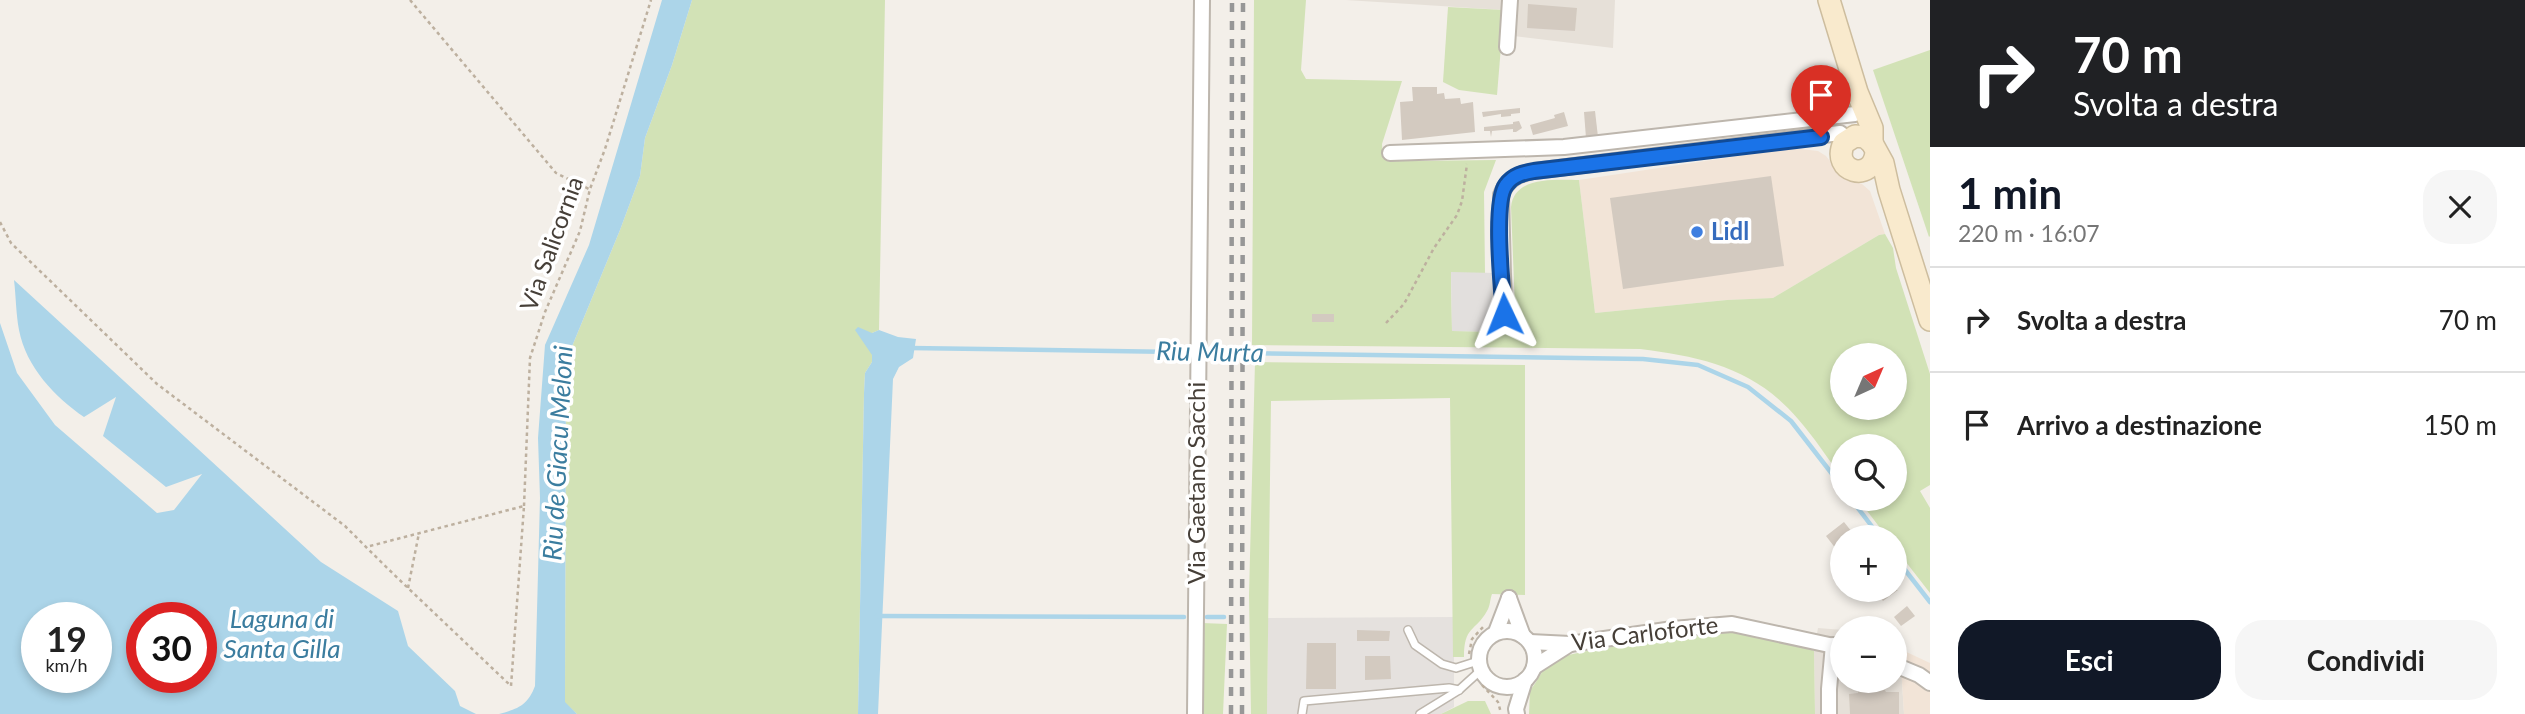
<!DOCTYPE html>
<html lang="it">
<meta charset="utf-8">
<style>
:root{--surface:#fff;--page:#f6f6f6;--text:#222;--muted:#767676;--line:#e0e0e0;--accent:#111827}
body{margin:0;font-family:Lato,sans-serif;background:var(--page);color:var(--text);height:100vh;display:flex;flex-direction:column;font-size:26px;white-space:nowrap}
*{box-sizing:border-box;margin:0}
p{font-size:23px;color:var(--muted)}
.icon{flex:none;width:38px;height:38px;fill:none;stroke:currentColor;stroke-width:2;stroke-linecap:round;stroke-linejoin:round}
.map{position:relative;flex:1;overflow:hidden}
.sheet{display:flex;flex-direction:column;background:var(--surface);width:595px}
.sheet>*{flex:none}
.banner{background:#202124;color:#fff;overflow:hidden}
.needle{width:46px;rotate:44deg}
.buttons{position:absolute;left:1830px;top:343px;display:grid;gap:14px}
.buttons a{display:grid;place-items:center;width:77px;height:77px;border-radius:50%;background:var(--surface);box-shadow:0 4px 10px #0003;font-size:35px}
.speed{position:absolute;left:21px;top:602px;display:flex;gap:14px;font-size:35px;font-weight:700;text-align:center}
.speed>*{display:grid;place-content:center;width:91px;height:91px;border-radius:50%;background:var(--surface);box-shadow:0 4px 10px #0003;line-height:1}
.speed small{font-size:18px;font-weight:400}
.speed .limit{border:10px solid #d22;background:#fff;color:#111}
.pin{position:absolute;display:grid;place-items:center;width:60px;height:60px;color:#fff;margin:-72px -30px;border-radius:50% 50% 50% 0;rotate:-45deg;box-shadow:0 0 7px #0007}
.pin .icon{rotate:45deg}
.me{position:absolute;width:77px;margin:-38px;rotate:358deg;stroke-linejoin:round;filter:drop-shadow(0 0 5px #0008)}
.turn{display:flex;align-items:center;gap:24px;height:147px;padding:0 28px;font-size:32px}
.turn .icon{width:91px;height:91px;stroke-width:2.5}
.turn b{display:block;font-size:49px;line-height:60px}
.round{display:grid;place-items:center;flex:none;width:74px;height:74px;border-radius:28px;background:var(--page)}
.headline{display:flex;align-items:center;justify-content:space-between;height:119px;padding:0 28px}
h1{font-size:42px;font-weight:700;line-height:52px;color:var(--accent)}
.button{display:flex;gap:14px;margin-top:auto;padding:14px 28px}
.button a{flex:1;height:80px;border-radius:28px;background:var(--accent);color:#fff;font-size:28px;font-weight:700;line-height:80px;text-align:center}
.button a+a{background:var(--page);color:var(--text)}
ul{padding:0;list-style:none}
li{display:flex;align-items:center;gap:21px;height:105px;padding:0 28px;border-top:2px solid var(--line)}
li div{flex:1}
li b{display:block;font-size:26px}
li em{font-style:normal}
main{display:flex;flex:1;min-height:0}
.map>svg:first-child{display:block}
.residential{fill:#e6e0d8}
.commercial{fill:#f2e4d7}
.industrial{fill:#e5e1de}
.green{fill:#d2e2b6;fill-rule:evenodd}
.parking{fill:#e2dfdd}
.water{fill:#acd5e9;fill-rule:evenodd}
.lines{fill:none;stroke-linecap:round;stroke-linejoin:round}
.stream{stroke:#acd5e9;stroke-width:4.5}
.building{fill:#d3cac0}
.service-casing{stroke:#bdb6ad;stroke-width:10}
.minor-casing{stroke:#bdb6ad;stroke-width:18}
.secondary-casing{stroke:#cdbd9e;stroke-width:24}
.path{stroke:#bdb09f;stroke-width:2.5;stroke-dasharray:3.5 3.5;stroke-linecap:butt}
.service{stroke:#fff;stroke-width:7}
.minor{stroke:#fff;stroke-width:14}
.secondary{stroke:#f9eacd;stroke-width:21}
.rail{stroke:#979797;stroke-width:4.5;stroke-dasharray:9 9;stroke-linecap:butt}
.route-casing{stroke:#114b97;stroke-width:18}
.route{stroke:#1a73e8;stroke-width:12}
.shop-dot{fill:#3f7fe0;stroke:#fff;stroke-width:2.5}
.labels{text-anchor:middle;stroke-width:7;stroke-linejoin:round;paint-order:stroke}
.shop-label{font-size:24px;font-weight:bold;fill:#366cbe;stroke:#fff;text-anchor:start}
.street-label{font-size:24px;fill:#463f38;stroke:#fff}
.water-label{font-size:26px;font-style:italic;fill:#3b7d9f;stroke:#fff}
</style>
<main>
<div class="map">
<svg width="1930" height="714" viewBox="0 0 1930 714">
<rect width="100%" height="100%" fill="#f3efe9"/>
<!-- residential -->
<g class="residential">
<path d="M1346,0H1615L1613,48L1514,36L1513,49L1500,44L1504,10Z"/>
<path d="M1818,628L1843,630V681H1895V647L1900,649L1904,714H1815L1814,651Z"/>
</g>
<!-- commercial -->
<g class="commercial">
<path d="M1792,148L1818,151L1826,156L1843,178L1862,184L1870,191L1885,234L1879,235L1773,298L1727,300L1595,313L1579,180Z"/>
<path d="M1900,649L1930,663V714H1904Z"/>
</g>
<!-- industrial -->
<path class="industrial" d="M1454,617V707L1441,714H1267L1268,618Z"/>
<!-- green -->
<g class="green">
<path d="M692,0H885L879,330L872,333V362L865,373L864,393L858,714H577L565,703L566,361L620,230L640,176L645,138L672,65Z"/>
<path d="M1254,0H1306L1301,70L1306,79L1402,81L1382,144L1383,159L1409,161L1496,160L1484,192L1485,273H1451L1452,331L1516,332L1511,207C1514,176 1555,180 1579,180L1595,313L1727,300L1773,298L1879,235L1885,234L1893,248L1896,268L1930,374V485L1920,491L1930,508V593L1895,548V537H1887L1858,499H1895V446H1843V479C1828,459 1814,437 1798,419C1755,368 1702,357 1640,349L1252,345ZM1843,355H1895V408H1843Z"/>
<path d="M1448,7L1504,10L1497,95L1459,90L1443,82Z"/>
<path d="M1930,50V236L1929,237L1873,70Z"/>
<path d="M1255,362L1525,365V595L1492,594C1490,599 1490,607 1487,611C1475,632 1464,626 1464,657H1453L1450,398L1271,401L1267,714H1251L1249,595Z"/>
<path d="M1202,623L1227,624L1223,714H1201Z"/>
<path d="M1730,632L1805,646L1814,651L1815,714H1529L1530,690C1538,682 1542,667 1553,661C1568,653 1589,651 1606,648C1647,641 1688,635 1730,632Z"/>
<path d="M1468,701H1485L1491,714H1441Z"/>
</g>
<!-- parking -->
<path class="parking" d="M1451,272L1496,273L1497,317H1510L1511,332L1452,331Z"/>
<!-- water -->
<g class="water">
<path d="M662,0H692L672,65L645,138L640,176L620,230L566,361L565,702L577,714H499C518,709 528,705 535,686L540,498L538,438L545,345L589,245Z"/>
<path d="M14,280L321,562L398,611L408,646L455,691L460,706L476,714H0V323L17,373L55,425L157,513L174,510L202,474L166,487L103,436L116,397L84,417C55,397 26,367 19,330C16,314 16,297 14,280ZM37,618H96V677H37ZM142,618H201V677H142Z"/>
<path d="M858,327L872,333L879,330L898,337L916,339L913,358L899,367L893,379L878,714H858L864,393L865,373L872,362V355L855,330Z"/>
</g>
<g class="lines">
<!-- stream -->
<g class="stream">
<path d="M910,348L1643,359L1698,365L1748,387L1791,421L1843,488"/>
<path d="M1851,499L1880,537"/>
<path d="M1895,557L1930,602"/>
<path d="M877,616L1184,617"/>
<path d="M1207,617H1224"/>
</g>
</g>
<!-- building -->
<g class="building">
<path d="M1528,4L1577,8L1575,31L1527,28Z"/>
<path d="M1412,87H1437V94L1444,93L1445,99L1460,98L1461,104L1473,102L1475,132L1402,140L1400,102L1413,101Z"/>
<path d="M1520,108V113L1511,114V116L1501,117V114L1483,117L1482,112Z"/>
<path d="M1595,111L1598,137L1586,138L1584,112Z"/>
<path d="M1564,112L1568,126L1533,135L1530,125L1555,118L1554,115Z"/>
<path d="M1519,121L1522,128L1516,132H1513V129L1492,131L1491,137L1490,131H1484V127L1513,124V122Z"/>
<path d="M1771,176L1784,266L1623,289L1610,198Z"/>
<rect x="1312" y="314" width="22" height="8"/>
<path d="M1844,522L1856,537H1843V558L1826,536Z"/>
<path d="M1874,590H1898L1883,601Z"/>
<path d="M1907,606L1915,616L1901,626L1894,617Z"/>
<path d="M1357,630L1390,631L1389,641H1357Z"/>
<path d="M1307,643H1336V689H1306Z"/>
<path d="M1365,656H1390L1391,679L1365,680Z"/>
<path d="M1858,687H1883L1886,692H1899V714H1850L1849,694L1858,693Z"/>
</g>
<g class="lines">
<!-- service casing -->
<g class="service-casing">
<g id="service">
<path d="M1408,630L1415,645L1442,664L1456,668L1478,661"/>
<path d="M1302,714L1304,701L1449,688L1459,690"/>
<path d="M1420,714L1459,690L1481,670"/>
</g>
</g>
<!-- minor casing -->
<g class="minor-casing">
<g id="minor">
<path d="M1507,47L1510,0"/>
<path d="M1390,153L1564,147L1855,114"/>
<path d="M1504,314L1501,195C1507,179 1518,174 1534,171L1840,133L1848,139"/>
<path d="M1509,598L1523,636"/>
<circle cx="1507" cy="659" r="28"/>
<path d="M1496,632L1509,598"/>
<path d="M1530,642L1570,644L1673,629L1732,624L1843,648"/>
<path d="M1895,665L1919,675L1930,683"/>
<path d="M1534,667L1570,644"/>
<path d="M1195,714L1202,0"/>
<path d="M1517,714L1516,709L1525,680"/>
<path d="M1829,714V689L1833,645"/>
</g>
</g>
<!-- secondary casing -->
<g class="secondary-casing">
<g id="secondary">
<path d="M1829,0L1857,92L1872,128V143"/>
<path d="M1876,152C1873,184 1830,172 1844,143L1855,136L1865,137L1872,143L1883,163L1889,190L1930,320"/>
</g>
</g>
<!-- path -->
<g class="path">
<path d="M410,0L556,173L589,189"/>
<path d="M0,222L11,243L157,384L345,526C366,547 387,568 408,588L511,686L524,506L366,547"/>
<path d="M1386,323L1404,304L1434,248L1457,215L1462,201L1467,164"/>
<path d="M524,506L530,358L545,312L580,231L590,189L605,149L651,0"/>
<path d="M408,588L419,533"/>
<path d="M1469,654L1472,639L1483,627"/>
<path d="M1482,685L1498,702L1501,713"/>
</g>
<!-- service -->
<use href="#service" class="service"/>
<!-- minor -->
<use href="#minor" class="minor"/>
<!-- secondary -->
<use href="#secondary" class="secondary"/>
<!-- rail -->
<g class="rail">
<path d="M1231,714L1232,0"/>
<path d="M1242,714L1243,0"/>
</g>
</g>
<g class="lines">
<!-- route casing -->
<g class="route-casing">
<path id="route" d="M1504,314C1502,289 1493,202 1506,185C1513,175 1523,173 1534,171L1821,137"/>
</g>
<!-- route -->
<use href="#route" class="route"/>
</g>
<!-- markers -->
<circle class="shop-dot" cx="1697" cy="232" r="7"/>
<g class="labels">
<!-- shop labels -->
<g class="shop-label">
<text x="1711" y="240">Lidl</text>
</g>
<!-- street labels -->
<g class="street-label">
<text transform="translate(552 244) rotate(-70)" y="8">Via Salicornia</text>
<text transform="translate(1197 483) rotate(-90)" y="8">Via Gaetano Sacchi</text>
<text transform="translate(1645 634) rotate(-7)" y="8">Via Carloforte</text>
</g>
<!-- water labels -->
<g class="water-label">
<text transform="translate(1210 352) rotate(1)" y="9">Riu Murta</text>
<text transform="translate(558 453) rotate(-87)" y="9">Riu de Giacu Meloni</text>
<text x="282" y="628">Laguna di<tspan x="282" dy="30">Santa Gilla</tspan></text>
</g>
</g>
</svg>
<div class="buttons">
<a><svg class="needle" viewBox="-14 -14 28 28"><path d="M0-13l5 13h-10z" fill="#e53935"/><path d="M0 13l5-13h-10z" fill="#767676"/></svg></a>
<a><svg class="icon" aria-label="search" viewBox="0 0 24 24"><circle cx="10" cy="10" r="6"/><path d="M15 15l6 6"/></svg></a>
<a>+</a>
<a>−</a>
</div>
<div class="speed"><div>19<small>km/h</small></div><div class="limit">30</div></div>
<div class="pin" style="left:1821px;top:137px;background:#d93025"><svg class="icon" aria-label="arrive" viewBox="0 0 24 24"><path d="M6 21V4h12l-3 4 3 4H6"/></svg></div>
<svg class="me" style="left:1504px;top:314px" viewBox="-20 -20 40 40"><path d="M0-17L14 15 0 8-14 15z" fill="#1a73e8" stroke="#fff" stroke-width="4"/></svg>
</div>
<section class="sheet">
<div class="banner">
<div class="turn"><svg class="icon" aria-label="right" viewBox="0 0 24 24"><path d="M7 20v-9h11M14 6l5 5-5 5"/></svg><div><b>70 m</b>Svolta a destra</div></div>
</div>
<div class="headline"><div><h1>1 min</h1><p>220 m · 16:07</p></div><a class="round"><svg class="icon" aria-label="close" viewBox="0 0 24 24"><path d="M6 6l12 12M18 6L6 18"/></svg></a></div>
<ul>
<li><svg class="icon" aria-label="right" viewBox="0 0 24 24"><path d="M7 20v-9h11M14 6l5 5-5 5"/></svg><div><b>Svolta a destra</b></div><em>70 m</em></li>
<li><svg class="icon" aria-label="arrive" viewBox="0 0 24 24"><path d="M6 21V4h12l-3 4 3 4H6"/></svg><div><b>Arrivo a destinazione</b></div><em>150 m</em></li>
</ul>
<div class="button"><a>Esci</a><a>Condividi</a></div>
</section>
</main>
